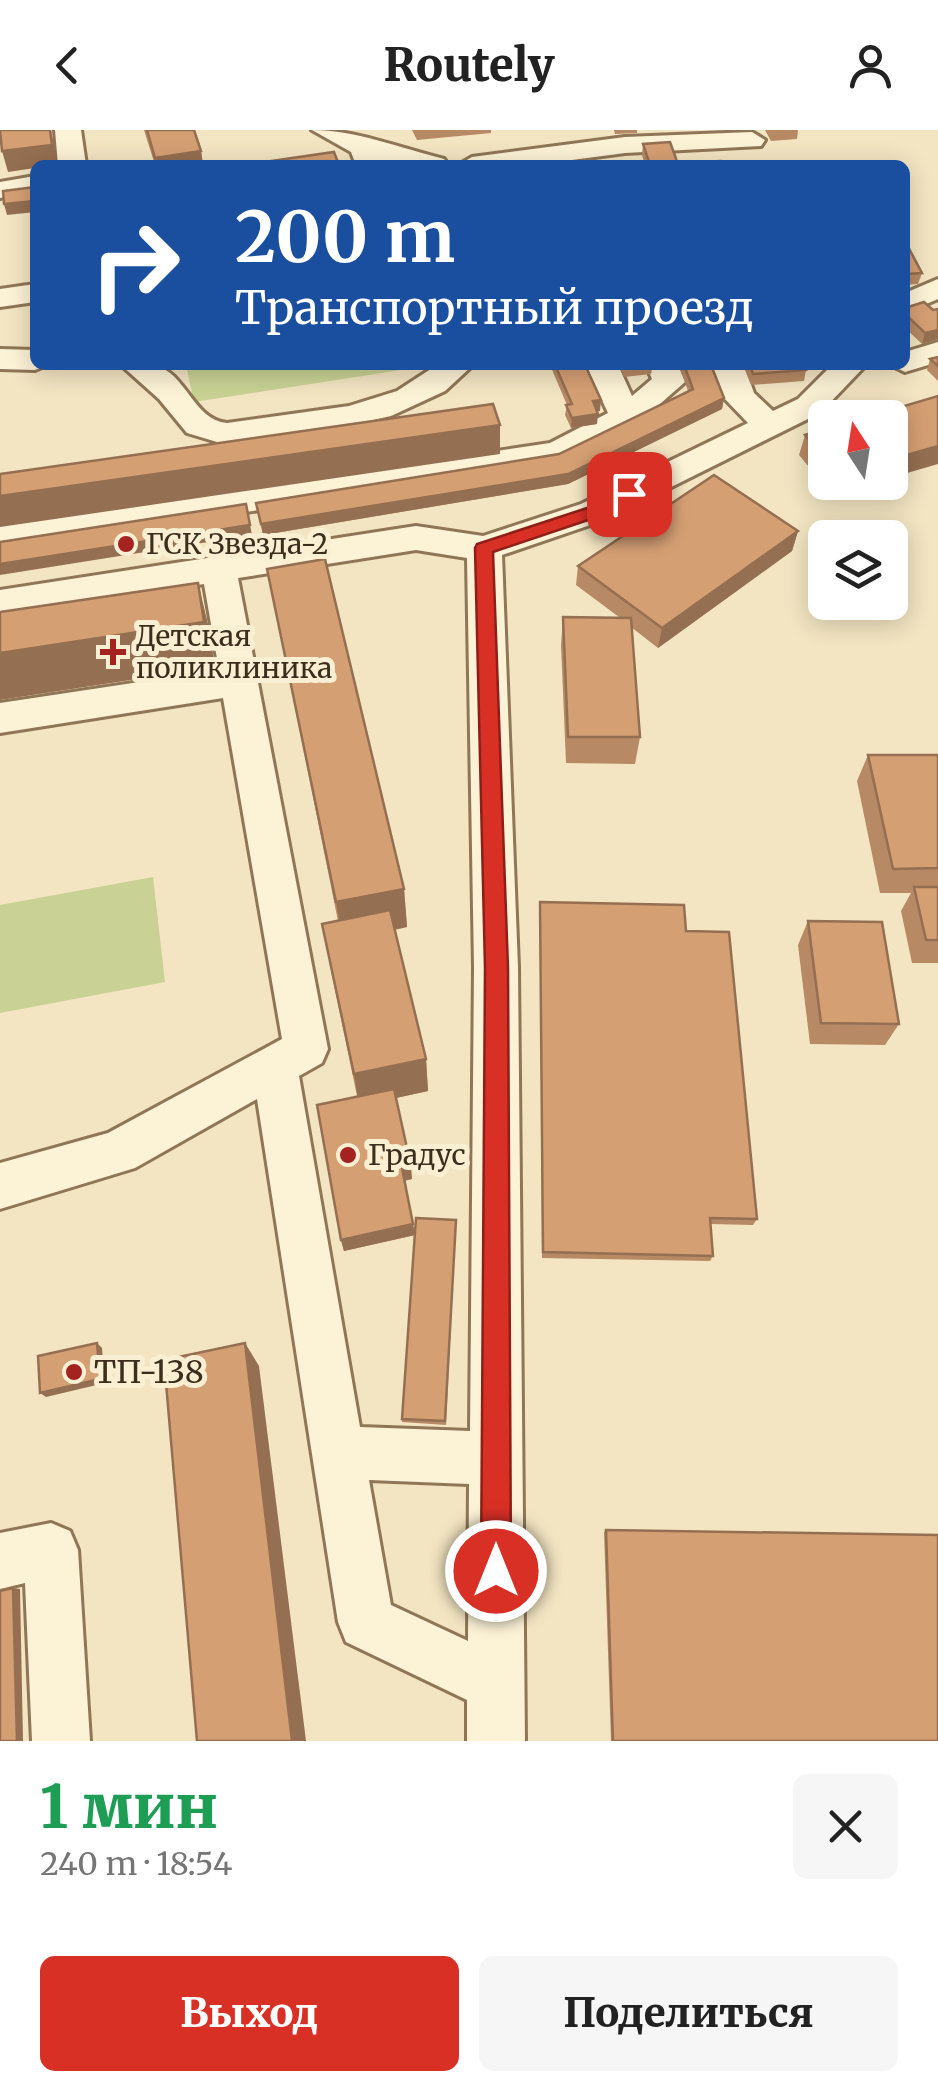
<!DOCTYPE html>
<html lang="ru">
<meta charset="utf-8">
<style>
:root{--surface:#fff;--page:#f6f6f6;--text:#222;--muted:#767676;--accent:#d93025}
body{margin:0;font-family:Merriweather,serif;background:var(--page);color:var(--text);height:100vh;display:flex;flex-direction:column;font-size:38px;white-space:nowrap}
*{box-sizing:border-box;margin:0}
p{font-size:32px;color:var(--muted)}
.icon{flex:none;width:55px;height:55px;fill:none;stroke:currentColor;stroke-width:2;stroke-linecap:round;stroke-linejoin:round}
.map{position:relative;height:1611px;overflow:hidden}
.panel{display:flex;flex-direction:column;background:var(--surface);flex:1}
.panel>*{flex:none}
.top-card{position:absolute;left:30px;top:30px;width:880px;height:210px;border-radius:15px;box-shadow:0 5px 25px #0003;background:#1a4fa0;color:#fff;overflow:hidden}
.needle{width:65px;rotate:348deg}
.controls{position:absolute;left:808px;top:270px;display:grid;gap:20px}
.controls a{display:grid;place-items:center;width:100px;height:100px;border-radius:15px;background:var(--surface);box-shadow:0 5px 25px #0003;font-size:50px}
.pin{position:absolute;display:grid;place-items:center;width:85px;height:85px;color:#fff;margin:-42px;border-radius:20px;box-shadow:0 5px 15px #0006}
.me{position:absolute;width:110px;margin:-55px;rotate:0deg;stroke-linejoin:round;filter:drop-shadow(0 0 8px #0008)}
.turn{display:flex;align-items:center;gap:35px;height:210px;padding:0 40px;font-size:45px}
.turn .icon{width:130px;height:130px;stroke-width:2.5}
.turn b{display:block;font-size:70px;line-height:85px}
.round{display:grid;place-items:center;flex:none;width:105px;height:105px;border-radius:15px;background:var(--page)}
.summary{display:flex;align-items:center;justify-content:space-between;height:170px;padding:0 40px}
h1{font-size:60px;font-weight:800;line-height:75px;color:#1e9e55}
.cta{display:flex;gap:20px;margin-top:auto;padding:20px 40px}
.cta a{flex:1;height:115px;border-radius:15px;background:var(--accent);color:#fff;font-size:40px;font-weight:800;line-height:115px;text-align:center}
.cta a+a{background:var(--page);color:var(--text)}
header{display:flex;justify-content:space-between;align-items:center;height:130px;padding:0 40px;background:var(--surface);font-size:45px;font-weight:800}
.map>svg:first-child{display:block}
.green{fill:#c9d294}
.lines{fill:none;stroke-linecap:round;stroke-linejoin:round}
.minor-casing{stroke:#8f7657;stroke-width:6}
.minor{fill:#fcf2d6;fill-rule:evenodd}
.wall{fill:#b78964}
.shaded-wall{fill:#956f51}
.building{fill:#d59f74;stroke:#956f51;stroke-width:2.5}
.route{fill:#d93025;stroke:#8d1f18;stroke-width:2.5}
.poi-dot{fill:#a42320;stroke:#f9efd2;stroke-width:4}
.labels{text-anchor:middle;stroke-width:10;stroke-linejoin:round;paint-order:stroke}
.poi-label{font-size:28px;fill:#3d2d1d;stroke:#f9efd2;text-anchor:start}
.near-poi-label{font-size:32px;fill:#3d2d1d;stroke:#f9efd2;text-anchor:start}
</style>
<header><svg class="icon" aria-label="back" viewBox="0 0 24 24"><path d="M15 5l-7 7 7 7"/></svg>Routely<svg class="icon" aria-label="person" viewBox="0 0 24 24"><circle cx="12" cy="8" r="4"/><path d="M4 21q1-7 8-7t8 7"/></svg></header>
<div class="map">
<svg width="938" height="1611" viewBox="0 0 938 1611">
<rect width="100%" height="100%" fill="#f3e5c2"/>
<!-- green -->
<g class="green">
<path d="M186,235H427V236L194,272Z"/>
<path d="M153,747L165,852L0,883V775Z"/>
</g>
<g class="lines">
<!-- minor casing -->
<g class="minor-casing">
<g id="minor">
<path d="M55,0H81L86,35H58Z"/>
<path d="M312,0C356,0 400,18 444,29L448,35H402L381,30L384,35H356L351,22Z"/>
<path d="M752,2L765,10L761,16L625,23L534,35H458L472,27L625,7Z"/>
<path d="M35,46V62L0,68V52Z"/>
<path d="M938,149V169L905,183V163Z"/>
<path d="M35,154V172L0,177V159Z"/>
<path d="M938,212V232L905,242L891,235H905V222Z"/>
<path d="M0,219L35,220V235H47L35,240L0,239Z"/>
<path d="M121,235C132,235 144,233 154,235C186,242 193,290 227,293L349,276L397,261L437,235H473L445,261L391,286L319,302L227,315L187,303L159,269Z"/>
<path d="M586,235H618L632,266L652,249L646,235H678L685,252L637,294L558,334L0,420V396L550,313L608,283Z"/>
<path d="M712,235H744L754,263L773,281L798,269L832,235H866L820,283L605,390L502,425L518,837L525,1611H467V1570L346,1512L338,1492L257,969L135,1038L0,1079V1033L108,1003L282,909L223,568L0,603V573L219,540L204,454L0,486V460L416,396L483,406L581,374L748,293L724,268ZM416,420L467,428L474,837L470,1301L360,1297L299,946L322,933L328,919L238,448ZM369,1350L469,1354L468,1511L391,1475Z"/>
<path d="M51,1393L70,1401L78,1420L90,1611H32L25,1453L0,1459V1403Z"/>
</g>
</g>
<!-- minor -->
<use href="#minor" class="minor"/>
</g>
<!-- wall -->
<g class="wall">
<path d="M144,0H194L201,21L203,35H155Z"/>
<path d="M412,0H491V3L417,10Z"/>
<path d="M614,0H637V3L615,4Z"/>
<path d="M765,0H798L797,9L771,11Z"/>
<path d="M643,14L678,34V35H645L642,25Z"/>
<path d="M905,111L922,143L918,154L905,155Z"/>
<path d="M905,178L933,180L938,179L922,214L905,198Z"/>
<path d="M938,227V251L927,240L930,229Z"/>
<path d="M550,235H585L600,281H597V294L571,298L565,285L567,275Z"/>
<path d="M619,235H653L651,244L624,247Z"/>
<path d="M679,235H711L724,268L722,279L568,354L263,405L256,373L559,324L688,261Z"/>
<path d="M743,235H804L806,240L804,251L751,255Z"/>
<path d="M825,299V352H876L832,365L799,325L805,305Z"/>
<path d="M798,401L792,421L658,518L631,497L640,607L635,634L566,633L561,515L563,487H619L576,455L578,436Z"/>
<path d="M267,439L404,759L407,797L395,800L426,929L428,961L396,968L412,1049L405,1050L415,1105L344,1121L341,1110L357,966L329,831L338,791Z"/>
<path d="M868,625H938V833H912L901,781L911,763H880L857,651Z"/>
<path d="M540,772L686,801L757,1089L753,1095L710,1094L713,1126L710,1131L542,1128Z"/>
<path d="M808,791L899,894L885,915L810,914L798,815Z"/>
<path d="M456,1090L446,1295L402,1292V1289Z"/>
<path d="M606,1400L938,1611H611L604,1402Z"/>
</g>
<!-- shaded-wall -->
<g class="shaded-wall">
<path d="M51,0L58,35H35V38L8,42L2,21Z"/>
<path d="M201,21L203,35H157L155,28Z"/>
<path d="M35,71V82L7,85L4,74Z"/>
<path d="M938,200V209L922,214L925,203Z"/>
<path d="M724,268L722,279L568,354L263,405L261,394L568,344Z"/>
<path d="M601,270L600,281L592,282L593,271Z"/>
<path d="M598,284L597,294L571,298L572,288Z"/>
<path d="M500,295V324L0,397V366Z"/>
<path d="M938,316V334L890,348V330Z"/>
<path d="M836,352H876L832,365Z"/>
<path d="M250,395L252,405L0,445V434Z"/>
<path d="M798,401L792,421L658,518L662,498Z"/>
<path d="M198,453L209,498L215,537L0,570V523Z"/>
<path d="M404,759L407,797L342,809L336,772Z"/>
<path d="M426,929L428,961L359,976L354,944Z"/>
<path d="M411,1036L412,1049L404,1051L402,1038Z"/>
<path d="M413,1094L415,1105L344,1121L341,1110Z"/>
<path d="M97,1213L102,1218L105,1253L46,1267L40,1263Z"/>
<path d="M245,1213L259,1236L306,1611H292Z"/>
<path d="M13,1458L20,1459L23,1611H17Z"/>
</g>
<!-- building -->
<g class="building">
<path d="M0,0H50L52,15L2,21Z"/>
<path d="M147,0H194L201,21L155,28Z"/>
<path d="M670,12L678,34L650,35L643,14Z"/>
<path d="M334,22L339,35H244Z"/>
<path d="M721,31L723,35H700L699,32Z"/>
<path d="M35,57V71L4,74L3,61Z"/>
<path d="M905,111L922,143L905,144Z"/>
<path d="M924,172L933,180L938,179V200L925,203L905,184V178Z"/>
<path d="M938,227V236L930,229Z"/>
<path d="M555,235H585L601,270L593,271L598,284L572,288L566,275L572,274Z"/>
<path d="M684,235H711L724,268L568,344L261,394L256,373L559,324L693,259Z"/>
<path d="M750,235H804L806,240L753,244Z"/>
<path d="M938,266V316L890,330V288H864Z"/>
<path d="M493,274L500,295L0,366V344Z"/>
<path d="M825,299V329L805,305Z"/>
<path d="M714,345L798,401L662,498L578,436Z"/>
<path d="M246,374L250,395L0,434V412Z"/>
<path d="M325,429L404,759L336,772L267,439Z"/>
<path d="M198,453L204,492L0,523V482Z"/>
<path d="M563,487L631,488L640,607H568Z"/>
<path d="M868,625H938V738L893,739Z"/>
<path d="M914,757H938V810H926Z"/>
<path d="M540,772L684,775L686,801L729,802L757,1089L710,1088L713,1126L543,1122Z"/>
<path d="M390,780L426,929L354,944L322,794Z"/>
<path d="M808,791L882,792L899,894L821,893Z"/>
<path d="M394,959L411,1036L402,1038L413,1094L341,1110L317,975Z"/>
<path d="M416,1088L456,1090L445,1291L402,1289Z"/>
<path d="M97,1213L100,1249L40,1263L38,1226Z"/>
<path d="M245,1213L292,1611H197L164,1230Z"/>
<path d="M606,1400L938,1405V1611H613Z"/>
<path d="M13,1458L17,1611H0V1461Z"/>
</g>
<!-- route -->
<path class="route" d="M629,358L635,360V369L600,386L493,422L508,838L511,1441L507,1452L496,1456L486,1452L481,1441L485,838L475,418L477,414L587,378Z"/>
<!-- markers -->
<g class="poi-dot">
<circle cx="126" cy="414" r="10"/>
<path d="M108 507h10v10h10v10h-10v10h-10v-10h-10v-10h10z"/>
<circle cx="348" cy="1025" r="10"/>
<circle cx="74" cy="1242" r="10"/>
</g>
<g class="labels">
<!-- poi labels -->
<g class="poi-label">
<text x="146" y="424">ГСК Звезда-2</text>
<text x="136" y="516">Детская<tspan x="136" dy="32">поликлиника</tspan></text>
<text x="368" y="1035">Градус</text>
</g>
<!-- near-poi labels -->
<g class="near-poi-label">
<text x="94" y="1253">ТП-138</text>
</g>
</g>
</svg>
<div class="controls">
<a><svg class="needle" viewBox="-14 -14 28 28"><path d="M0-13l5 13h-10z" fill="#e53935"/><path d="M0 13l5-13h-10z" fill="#767676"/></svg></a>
<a><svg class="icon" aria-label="layers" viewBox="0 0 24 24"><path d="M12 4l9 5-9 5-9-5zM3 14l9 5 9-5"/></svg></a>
</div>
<div class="pin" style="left:629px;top:364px;background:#d93025"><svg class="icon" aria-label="arrive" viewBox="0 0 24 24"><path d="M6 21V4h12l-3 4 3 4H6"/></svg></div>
<svg class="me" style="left:496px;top:1441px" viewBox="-20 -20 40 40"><circle r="17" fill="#d93025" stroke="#fff" stroke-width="3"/><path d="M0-11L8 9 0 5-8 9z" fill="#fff"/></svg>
<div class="top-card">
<div class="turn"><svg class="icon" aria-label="right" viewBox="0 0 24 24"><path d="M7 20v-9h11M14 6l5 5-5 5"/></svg><div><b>200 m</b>Транспортный проезд</div></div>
</div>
</div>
<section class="panel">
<div class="summary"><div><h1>1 мин</h1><p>240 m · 18:54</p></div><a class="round"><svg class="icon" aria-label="close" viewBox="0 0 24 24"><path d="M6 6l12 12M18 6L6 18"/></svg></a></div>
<div class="cta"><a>Выход</a><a>Поделиться</a></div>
</section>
